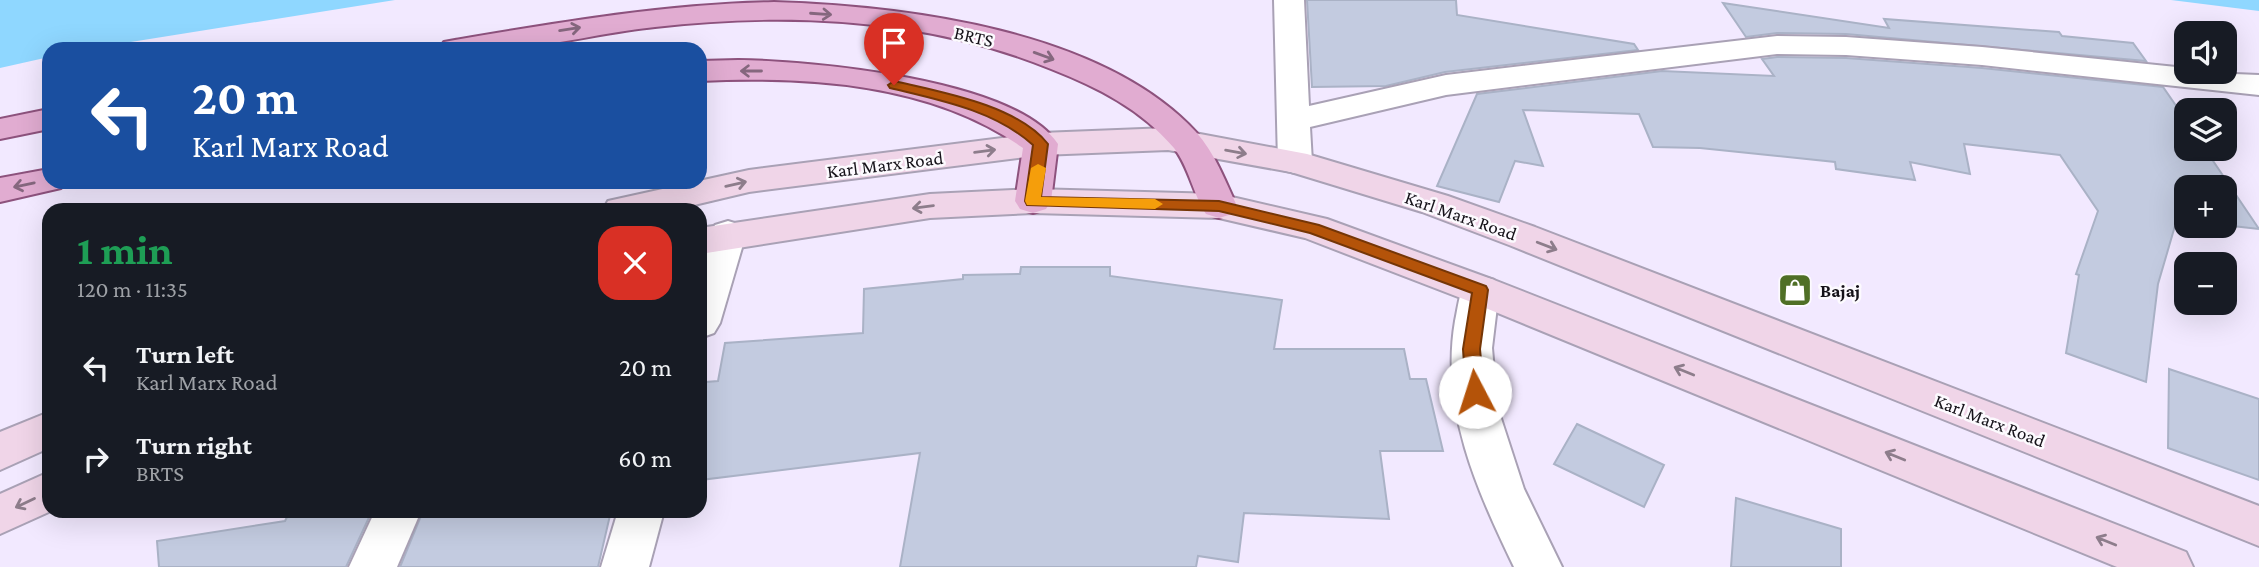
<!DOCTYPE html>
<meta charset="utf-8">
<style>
:root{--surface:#171b24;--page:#20242c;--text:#f1f3f6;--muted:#9ea1a6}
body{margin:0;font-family:"Crimson Pro",serif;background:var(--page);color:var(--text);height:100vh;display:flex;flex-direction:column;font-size:26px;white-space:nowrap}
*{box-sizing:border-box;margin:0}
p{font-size:23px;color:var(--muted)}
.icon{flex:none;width:38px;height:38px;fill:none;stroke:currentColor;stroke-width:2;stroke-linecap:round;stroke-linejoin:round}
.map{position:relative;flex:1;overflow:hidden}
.drawer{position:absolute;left:42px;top:203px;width:665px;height:315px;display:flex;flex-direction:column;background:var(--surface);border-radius:21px;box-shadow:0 7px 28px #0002}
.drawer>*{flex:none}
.banner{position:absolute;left:42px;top:42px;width:665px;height:147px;border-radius:21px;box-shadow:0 7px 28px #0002;background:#1a4fa0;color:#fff;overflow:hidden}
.controls{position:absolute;left:2174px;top:21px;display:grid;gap:14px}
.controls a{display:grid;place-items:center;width:63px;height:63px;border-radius:14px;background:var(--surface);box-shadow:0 7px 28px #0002;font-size:35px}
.pin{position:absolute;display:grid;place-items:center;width:60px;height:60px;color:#fff;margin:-72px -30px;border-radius:50% 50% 50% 0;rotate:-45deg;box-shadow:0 0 7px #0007}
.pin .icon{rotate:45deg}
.me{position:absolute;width:77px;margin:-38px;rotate:355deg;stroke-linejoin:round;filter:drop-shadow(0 0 5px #0008)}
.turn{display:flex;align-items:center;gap:24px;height:147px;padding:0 35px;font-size:32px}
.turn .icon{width:91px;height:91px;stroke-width:2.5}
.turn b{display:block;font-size:49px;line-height:60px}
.round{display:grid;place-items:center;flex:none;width:74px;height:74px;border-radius:21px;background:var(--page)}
.overview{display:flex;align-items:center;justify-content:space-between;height:119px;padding:0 35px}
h1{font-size:42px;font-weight:700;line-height:52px;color:#1e9e55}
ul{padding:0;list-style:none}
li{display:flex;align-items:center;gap:21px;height:91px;padding:0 35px}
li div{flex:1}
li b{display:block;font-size:26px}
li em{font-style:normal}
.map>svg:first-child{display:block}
.water{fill:#8fd7ff}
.building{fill:#c3cbe0;stroke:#aab2c6;stroke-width:2}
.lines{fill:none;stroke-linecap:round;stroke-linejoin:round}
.minor-casing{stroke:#a9a1b5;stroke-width:4}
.tertiary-casing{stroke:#a9a1b5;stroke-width:4}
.secondary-casing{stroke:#a9a1b5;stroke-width:4}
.primary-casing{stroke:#8d527d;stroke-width:4}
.minor{fill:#fff;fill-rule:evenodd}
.tertiary{fill:#fff;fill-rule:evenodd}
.secondary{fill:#f0d5e8;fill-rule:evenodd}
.primary{fill:#e1acd1;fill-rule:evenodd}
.oneway{stroke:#85677e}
.oneway2{stroke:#8d7d8b}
.route{fill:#b45309;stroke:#753606;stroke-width:2}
.slow{fill:#f59e0b}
.labels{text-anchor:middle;stroke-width:5;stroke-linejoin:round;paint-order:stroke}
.street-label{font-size:19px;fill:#151219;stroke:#fcfafe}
.poi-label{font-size:19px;font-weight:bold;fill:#151219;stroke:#fcfafe;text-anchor:start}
</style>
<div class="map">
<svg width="2259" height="567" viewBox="0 0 2259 567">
<rect width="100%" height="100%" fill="#f2e9ff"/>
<!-- water -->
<g class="water">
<path d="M0,0H395L87,49H49V57L0,68Z"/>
<path d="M2171,0H2259V11Z"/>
</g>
<!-- building -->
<g class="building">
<path d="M1307,0H1456L1457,15L1634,44L1638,50L1445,72L1386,86L1312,87Z"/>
<path d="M1723,3L1889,28L1884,19L2059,32L2062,36L2133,43L2146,61L1846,34L1777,33L1746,37Z"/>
<path d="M1777,57L1846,58L1982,68L2163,87L2186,120V149H2205L2259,229L2224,225V187H2186V220L2177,219L2158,284L2146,382L2066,353L2079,275L2076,274L2098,211L2060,155L1964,144L1970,174L1910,162L1915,180L1836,169L1835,162L1700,148L1653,147L1639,114L1523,110L1543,166L1515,161L1499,202L1437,186L1477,94L1662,71L1774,76L1762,59Z"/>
<path d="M1021,267H1110V276L1282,300L1274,349H1404L1410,379H1426L1443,451H1380L1389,519L1244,513L1238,562L1198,556L1196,567H900L920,453L700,480V431L706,382L718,381L725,343L863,333L864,289L963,279V275L1020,274Z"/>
<path d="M2169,369L2259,399V480L2168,448Z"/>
<path d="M1577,424L1664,465L1644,507L1554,464Z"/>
<path d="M1736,498L1841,529V567H1731Z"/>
<path d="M290,511H372L346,567H159L157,541L285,521Z"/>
<path d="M423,511H611L598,567H400Z"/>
</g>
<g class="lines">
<!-- minor casing -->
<g class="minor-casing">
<g id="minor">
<path d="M1274,0H1304L1309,106L1446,75L1777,36L1846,37L1982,47L2186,68V72L2259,75V95L1982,65L1846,55L1777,54L1446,95L1310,127L1312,162L1307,170L1295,173L1283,170L1278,162Z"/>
<path d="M728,221L741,225L746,234L720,323L714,333L700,338V263L715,225Z"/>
<path d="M375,511H421L397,567H349Z"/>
<path d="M618,511H664L649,567H601Z"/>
</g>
</g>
<!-- tertiary casing -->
<g class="tertiary-casing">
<path id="tertiary" d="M1480,276L1494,280L1499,290L1492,348L1497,406L1524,489L1562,567H1514C1477,490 1440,409 1455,321C1458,307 1459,293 1466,280Z"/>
</g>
<!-- secondary casing -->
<g class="secondary-casing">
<g id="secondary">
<path d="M1168,128L1307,154L1448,196L1535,227L2259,506V546L1509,245L1422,212L1291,172L1168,150L1041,155L749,192L673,210H603L608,201L749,170L1041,133Z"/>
<path d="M1033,189L1219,194L1327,219L1494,280L2186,552L2193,567H2117L1466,300L1305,238L1219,218L1033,213L930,218L700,254V228L930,194Z"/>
<path d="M49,412V448L0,470V432Z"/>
<path d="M49,472L51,511L0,534V494Z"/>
</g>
</g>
<!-- primary casing -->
<g class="primary-casing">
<g id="primary">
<path d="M774,2C905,6 1102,30 1196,132C1215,153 1225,181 1237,206L1232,214L1219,218L1206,214C1193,194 1189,167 1174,148C1141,109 1097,87 1051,69C927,18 786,12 655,27C606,32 557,45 508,49C486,51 462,49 439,49L444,42L455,40C561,22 666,4 774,2Z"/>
<path d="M738,60C812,61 1015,79 1058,144L1051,201L1046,209L1033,213L1020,209L1015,201L1023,148C932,83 809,76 700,81V61Z"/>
<path d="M49,109V129L0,139V119Z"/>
<path d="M49,169V182H65L61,188L0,202V178Z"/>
</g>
</g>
<!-- minor -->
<use href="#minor" class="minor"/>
<!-- tertiary -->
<use href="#tertiary" class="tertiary"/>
<!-- secondary -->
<use href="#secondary" class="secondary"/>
<!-- primary -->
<use href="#primary" class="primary"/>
</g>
<!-- one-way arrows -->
<defs><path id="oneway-shaft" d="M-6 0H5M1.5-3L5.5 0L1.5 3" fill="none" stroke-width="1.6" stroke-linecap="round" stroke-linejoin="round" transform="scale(1.75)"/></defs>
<g class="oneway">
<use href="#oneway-shaft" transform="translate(821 14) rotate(4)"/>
<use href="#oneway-shaft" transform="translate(570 29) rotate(-9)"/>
<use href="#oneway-shaft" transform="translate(1044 56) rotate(20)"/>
<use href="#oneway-shaft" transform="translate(751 71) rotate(-180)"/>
<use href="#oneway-shaft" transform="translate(24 185) rotate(168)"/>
</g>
<g class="oneway2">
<use href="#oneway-shaft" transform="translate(985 151) rotate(-7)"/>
<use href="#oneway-shaft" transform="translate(1236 152) rotate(10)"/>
<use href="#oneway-shaft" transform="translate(736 184) rotate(-13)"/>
<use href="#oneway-shaft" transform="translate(923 207) rotate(173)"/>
<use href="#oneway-shaft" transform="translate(1547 246) rotate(21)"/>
<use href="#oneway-shaft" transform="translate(1684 371) rotate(-158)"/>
<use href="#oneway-shaft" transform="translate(1895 456) rotate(-158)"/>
<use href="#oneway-shaft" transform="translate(25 503) rotate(154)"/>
<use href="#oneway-shaft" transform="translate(2106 541) rotate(-158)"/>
</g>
<!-- route -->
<path class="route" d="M894,81C941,92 1017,105 1048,144L1041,197L1219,201L1319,225L1486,286L1488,290L1480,349L1484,392L1475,398L1466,392L1463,349L1472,293L1310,233L1219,211L1027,205L1025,201L1033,145C994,110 939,100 890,88L888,85Z"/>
<!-- slow -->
<path class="slow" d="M1038,164L1046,168L1041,197L1155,199L1163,204L1155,209L1027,205L1025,201L1031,168Z"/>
<!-- icons -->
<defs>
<g id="shop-square" transform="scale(1.75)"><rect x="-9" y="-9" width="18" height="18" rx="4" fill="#4f6f26" stroke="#fcfafe"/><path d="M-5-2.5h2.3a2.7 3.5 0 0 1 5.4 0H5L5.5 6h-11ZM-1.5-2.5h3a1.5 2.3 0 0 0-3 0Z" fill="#fff"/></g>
</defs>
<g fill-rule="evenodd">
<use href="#shop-square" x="1795" y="290"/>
</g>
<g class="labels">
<!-- street labels -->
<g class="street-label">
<text transform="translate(974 36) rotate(13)" y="7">BRTS</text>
<text transform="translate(885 164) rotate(-7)" y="7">Karl Marx Road</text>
<text transform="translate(1461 215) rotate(19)" y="7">Karl Marx Road</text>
<text transform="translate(1990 420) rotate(21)" y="7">Karl Marx Road</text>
</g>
<!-- poi labels -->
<g class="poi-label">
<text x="1820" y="297">Bajaj</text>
</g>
</g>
</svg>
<div class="controls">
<a><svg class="icon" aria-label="sound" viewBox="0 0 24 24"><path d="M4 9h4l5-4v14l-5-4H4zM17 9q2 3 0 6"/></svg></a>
<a><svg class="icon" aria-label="layers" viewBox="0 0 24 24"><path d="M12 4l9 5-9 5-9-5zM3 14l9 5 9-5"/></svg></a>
<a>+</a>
<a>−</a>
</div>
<div class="pin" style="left:894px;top:85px;background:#d93025"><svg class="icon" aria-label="arrive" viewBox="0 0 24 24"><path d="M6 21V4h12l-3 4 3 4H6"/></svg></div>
<svg class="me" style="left:1475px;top:392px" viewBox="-20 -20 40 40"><circle r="19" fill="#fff"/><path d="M0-13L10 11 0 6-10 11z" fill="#b45309"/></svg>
<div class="banner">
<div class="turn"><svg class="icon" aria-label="left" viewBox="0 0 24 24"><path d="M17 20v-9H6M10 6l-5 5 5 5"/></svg><div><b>20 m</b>Karl Marx Road</div></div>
</div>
<section class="drawer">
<div class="overview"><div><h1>1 min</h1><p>120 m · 11:35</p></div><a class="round" style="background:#d93025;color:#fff"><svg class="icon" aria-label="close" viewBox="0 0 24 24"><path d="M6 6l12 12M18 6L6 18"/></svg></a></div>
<ul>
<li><svg class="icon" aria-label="left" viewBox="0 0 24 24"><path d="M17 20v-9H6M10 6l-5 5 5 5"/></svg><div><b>Turn left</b><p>Karl Marx Road</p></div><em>20 m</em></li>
<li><svg class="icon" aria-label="right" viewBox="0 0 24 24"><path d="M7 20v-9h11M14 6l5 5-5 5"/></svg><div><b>Turn right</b><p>BRTS</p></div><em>60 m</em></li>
</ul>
</section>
</div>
